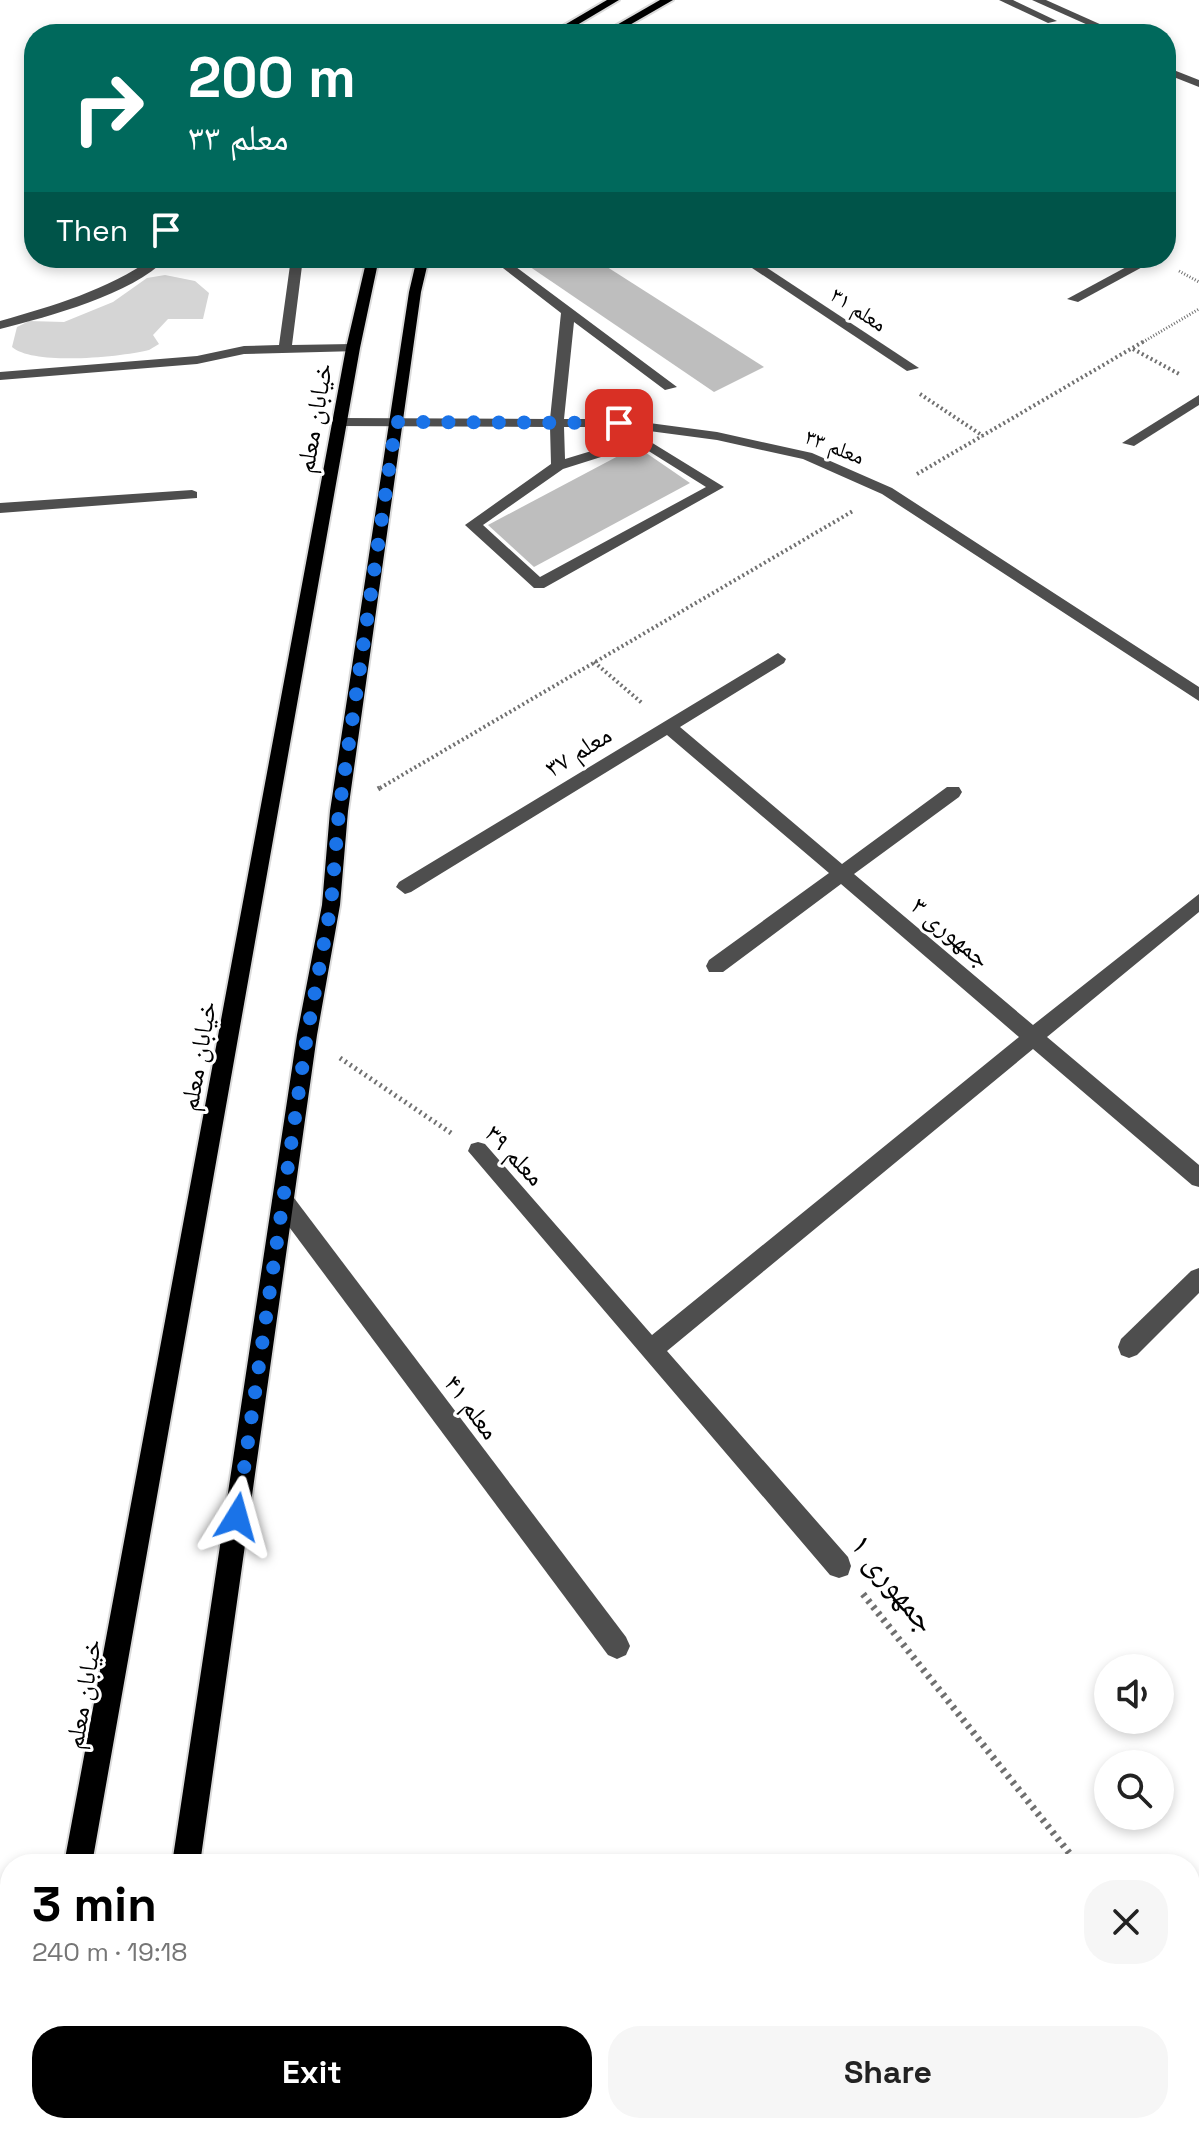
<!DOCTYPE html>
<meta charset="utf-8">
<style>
:root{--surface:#fff;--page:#f6f6f6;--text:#222;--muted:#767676;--accent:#000}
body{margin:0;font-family:"Space Grotesk","Noto Naskh Arabic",sans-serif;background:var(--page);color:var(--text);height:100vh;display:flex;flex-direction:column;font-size:30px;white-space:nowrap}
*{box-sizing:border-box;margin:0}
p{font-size:26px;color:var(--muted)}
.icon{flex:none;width:44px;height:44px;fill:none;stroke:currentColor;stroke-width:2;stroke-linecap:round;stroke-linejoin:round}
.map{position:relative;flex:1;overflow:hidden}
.drawer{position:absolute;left:0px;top:1854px;width:1200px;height:280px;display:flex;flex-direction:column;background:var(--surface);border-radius:32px 32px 0 0;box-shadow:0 4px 12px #0003}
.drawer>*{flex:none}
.banner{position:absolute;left:24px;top:24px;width:1152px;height:244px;border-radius:32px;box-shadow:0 4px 12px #0003;background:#00695c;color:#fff;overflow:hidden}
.buttons{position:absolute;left:1094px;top:1654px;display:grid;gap:16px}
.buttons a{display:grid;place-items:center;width:80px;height:80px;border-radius:50%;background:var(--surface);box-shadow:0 4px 12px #0003;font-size:40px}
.pin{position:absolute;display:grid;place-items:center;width:68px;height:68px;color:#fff;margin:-34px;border-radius:16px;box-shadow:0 4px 12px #0006}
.me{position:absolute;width:88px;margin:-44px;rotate:8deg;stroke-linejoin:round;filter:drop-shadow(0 0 6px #0008)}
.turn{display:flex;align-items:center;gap:28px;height:168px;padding:0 32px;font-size:36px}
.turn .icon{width:104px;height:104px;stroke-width:2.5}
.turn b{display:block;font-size:56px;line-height:68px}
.then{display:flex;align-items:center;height:76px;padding:0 32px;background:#0003;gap:16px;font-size:30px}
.round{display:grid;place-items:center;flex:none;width:84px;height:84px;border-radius:32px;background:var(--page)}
.summary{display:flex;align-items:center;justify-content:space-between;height:136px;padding:0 32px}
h1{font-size:48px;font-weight:700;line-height:60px;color:var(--accent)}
.primary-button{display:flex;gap:16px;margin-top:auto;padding:16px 32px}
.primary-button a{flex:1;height:92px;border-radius:32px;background:var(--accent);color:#fff;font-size:32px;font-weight:700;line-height:92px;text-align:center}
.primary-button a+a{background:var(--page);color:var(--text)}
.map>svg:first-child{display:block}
.green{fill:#d5d5d5}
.building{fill:#bebebe}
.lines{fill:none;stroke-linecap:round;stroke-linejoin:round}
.major-casing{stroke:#dbdbdb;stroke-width:4}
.path-far3{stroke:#707070;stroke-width:3;stroke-dasharray:1 2;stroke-linecap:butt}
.path-far2{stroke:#707070;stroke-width:4;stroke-dasharray:2 3;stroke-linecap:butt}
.path-far1{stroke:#707070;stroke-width:5;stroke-dasharray:2 4;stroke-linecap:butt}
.path{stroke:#707070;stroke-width:7;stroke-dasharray:3 5;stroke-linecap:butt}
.minor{fill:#4e4e4e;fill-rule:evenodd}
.major{fill:#000;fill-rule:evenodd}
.route{stroke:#1a73e8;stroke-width:14;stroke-dasharray:0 25.2}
.labels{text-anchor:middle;stroke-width:6;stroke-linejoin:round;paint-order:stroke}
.far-street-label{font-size:22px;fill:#000;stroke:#fff}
.street-label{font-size:26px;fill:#000;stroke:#fff}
.near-street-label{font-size:32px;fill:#000;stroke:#fff}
</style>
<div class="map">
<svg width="1199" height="2134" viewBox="0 0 1199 2134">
<rect width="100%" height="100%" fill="#fff"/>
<!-- green -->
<path class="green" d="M165,275L195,281L209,293L203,319H168L153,335L159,344L149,350C121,357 34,366 12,347L17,327L29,321L64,322L113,302L147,278Z"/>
<!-- building -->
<g class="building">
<path d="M517,258H593L764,367L714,392Z"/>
<path d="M639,448L690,483L534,567L488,525L622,454Z"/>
</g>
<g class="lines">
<!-- major casing -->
<g class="major-casing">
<g id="major">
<path d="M607,0H619L562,34H549Z"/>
<path d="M660,0H673L614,34H601Z"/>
<path d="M367,258H379L360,348L92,1864H64L346,348Z"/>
<path d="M417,258H429L421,292L348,811L340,905L317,1035L200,1864H172L297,1035L322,905L330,811L409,292Z"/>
<path d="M1199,1899V1927L1190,1929V1901Z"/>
<rect x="0" y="1910" width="10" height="28"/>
<path d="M1199,2079V2109L1190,2111V2081Z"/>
<rect x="0" y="2088" width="10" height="30"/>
<path d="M61,2124H91L89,2134H59Z"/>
<path d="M190,2124H220L219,2134H189Z"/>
</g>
</g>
<!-- path-far3 -->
<g class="path-far3">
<path d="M1179,271L1199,282"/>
<path d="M1143,342L1199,309"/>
</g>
<!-- path-far2 -->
<g class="path-far2">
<path d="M1133,349L1181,375"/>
<path d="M920,394L983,436"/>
<path d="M917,474L1146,340"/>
<path d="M594,662L642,703"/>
<path d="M380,788L853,511"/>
</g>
<!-- path-far1 -->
<g class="path-far1">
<path d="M378,789L383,786"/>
<path d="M340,1058L451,1133"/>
</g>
<!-- path -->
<path class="path" d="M863,1594L1078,1864"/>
<!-- minor -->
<g class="minor">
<path d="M999,0H1013L1057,21L1048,23Z"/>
<path d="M1032,0H1046L1122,34H1108Z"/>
<path d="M1166,67L1199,80V87L1166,74Z"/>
<path d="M153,258H167C131,295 50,316 0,329V321C53,306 107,290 153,258Z"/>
<path d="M291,258H303L292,345L353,344L358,345V351L244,354L197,364L0,380V372L197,356L244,346L279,345Z"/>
<path d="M490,258H504L677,387L665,390L574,322L564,419H619L717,432L812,453L892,488L1199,687V701L882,494L803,459L717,440L619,427H564L565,459L641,436L724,487L544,588H534L465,525L551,464L550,427L340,426L333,422L340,418L550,419L561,313ZM639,445L706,487L540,577L483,525L563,469Z"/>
<path d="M737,258H752L919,368L907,371Z"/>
<path d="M1143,258H1159L1078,302L1067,299Z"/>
<path d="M1199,395V405L1134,446L1122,443Z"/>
<path d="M192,490L197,492V498L0,513V503Z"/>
<path d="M778,653L786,659L784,663L680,727L842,864L947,787H959L962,792L959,797L854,874L1033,1025L1199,894V912L1047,1037L1199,1165V1187L1192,1185L1033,1049L667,1351L848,1557L851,1566L848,1575L839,1578L830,1575L468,1151L471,1144L478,1142L485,1144L652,1335L1019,1037L841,884L723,972H709L706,966L709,960L829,873L667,735L411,892L405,894L396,887L399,882Z"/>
<path d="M283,1191L291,1194L626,1637L630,1646L626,1655L617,1659L608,1655L275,1208L272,1201L275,1194Z"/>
<path d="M1199,1268V1293L1137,1355L1129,1358L1121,1355L1118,1347L1121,1339L1191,1271Z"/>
</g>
<!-- major -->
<use href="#major" class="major"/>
</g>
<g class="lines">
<!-- route -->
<path class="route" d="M237,1517L307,1035L331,905L339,811L396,422L619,423"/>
</g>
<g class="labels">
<!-- far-street labels -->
<g class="far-street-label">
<text transform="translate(859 309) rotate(33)" y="8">معلم ۳۱</text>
<text transform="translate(835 446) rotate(21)" y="8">معلم ۳۳</text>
</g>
<!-- street labels -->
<g class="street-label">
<text transform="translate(314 418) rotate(-80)" y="9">خیابان معلم</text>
<text transform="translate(578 751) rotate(-32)" y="9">معلم ۳۷</text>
<text transform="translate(951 932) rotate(40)" y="9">جمهوری ۳</text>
<text transform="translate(198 1056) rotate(-80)" y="9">خیابان معلم</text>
<text transform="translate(515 1155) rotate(46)" y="9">معلم ۳۹</text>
<text transform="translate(472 1407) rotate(53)" y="9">معلم ۴۱</text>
<text transform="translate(83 1694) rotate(-80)" y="9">خیابان معلم</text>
</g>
<!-- near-street labels -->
<g class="near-street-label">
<text transform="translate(894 1583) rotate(51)" y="11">جمهوری ۱</text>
</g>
</g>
</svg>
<div class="buttons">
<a><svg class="icon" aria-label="sound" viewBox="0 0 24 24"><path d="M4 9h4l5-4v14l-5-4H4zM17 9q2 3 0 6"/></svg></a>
<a><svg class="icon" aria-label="search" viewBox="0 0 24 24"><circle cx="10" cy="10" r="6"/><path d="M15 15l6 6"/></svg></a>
</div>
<div class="pin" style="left:619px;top:423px;background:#d93025"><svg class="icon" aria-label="arrive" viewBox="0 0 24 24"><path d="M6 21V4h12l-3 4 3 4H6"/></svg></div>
<svg class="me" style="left:237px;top:1517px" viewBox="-20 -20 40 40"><path d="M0-17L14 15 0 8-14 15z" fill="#1a73e8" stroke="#fff" stroke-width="4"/></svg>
<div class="banner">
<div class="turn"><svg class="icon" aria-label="right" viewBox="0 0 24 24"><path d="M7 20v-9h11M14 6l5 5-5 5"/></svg><div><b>200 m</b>معلم ۳۳</div></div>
<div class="then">Then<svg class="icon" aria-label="arrive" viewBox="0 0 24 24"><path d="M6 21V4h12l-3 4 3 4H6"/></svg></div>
</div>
<section class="drawer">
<div class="summary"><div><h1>3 min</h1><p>240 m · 19:18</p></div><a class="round"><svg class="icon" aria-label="close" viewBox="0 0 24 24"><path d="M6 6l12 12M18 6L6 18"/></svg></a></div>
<div class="primary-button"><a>Exit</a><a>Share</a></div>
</section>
</div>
